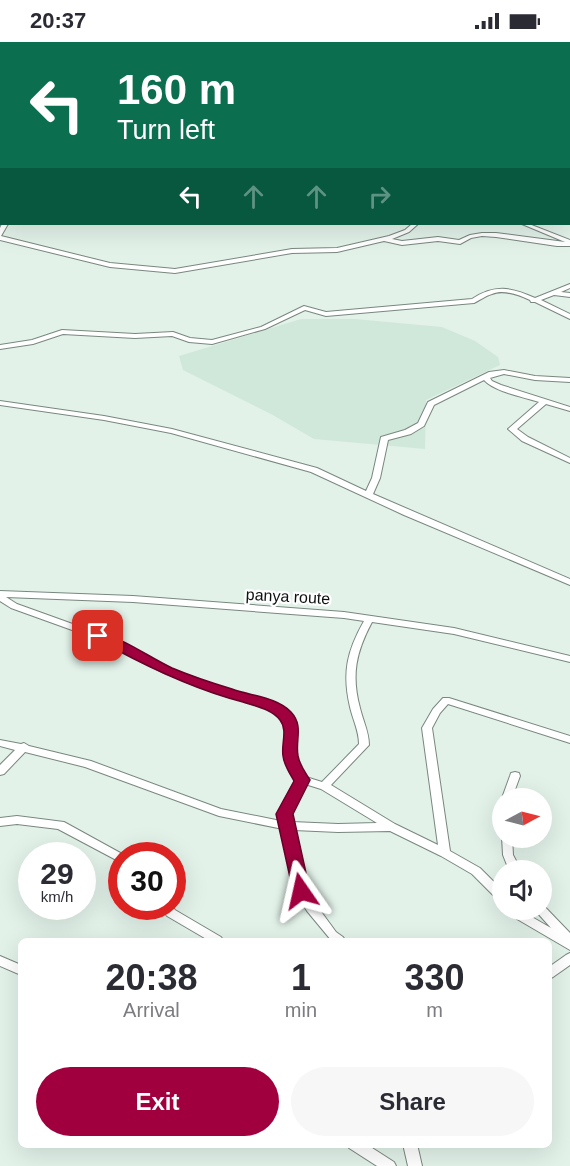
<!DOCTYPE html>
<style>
:root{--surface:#fff;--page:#f7f7f7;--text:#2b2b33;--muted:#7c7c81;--accent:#a0013e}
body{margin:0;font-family:Helvetica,sans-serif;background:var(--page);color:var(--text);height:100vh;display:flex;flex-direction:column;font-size:22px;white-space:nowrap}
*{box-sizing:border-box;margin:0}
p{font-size:20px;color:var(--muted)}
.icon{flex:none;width:33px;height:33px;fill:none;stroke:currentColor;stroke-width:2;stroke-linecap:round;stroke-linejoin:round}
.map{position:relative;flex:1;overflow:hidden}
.sheet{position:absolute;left:18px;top:896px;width:534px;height:210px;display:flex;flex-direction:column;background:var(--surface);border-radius:9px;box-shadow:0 6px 24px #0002}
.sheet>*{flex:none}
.banner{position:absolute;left:0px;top:0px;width:570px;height:183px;box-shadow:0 6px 24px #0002;background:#0b6e4f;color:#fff;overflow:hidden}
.needle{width:39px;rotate:83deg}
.buttons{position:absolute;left:492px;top:746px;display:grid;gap:12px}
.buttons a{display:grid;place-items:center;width:60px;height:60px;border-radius:50%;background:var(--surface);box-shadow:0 6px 24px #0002;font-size:30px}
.speed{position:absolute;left:18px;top:800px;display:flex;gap:12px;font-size:30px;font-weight:700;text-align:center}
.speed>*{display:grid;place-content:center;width:78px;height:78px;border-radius:50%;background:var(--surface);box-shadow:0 6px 24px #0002;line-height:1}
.speed small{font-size:15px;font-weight:400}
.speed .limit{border:9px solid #d22;background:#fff;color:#111}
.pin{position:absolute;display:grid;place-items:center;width:51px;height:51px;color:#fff;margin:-26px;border-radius:12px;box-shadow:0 3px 9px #0006}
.me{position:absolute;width:66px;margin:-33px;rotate:349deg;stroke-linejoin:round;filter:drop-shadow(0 0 4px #0008)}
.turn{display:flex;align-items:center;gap:21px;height:126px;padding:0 18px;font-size:27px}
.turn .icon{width:78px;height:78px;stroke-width:2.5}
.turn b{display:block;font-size:42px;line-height:51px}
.lanes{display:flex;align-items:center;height:57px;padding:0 18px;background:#0003;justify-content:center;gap:30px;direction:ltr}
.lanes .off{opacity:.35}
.eta{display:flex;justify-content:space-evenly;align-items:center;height:102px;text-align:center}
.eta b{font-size:36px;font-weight:800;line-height:42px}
.button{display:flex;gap:12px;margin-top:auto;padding:12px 18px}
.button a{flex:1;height:69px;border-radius:36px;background:var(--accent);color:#fff;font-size:24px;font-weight:800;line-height:69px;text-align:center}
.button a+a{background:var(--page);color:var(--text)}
.status{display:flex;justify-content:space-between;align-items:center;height:42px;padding:0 30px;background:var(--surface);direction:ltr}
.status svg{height:16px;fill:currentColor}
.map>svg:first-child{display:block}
.built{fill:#d0e8da}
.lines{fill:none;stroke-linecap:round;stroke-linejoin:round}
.minor-casing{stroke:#79877f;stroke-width:2}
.minor{fill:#fff;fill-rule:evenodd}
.route{fill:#a0013e;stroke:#680128;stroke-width:1.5}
.labels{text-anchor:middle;stroke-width:4.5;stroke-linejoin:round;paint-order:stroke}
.street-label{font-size:16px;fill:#0d120f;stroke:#fff}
</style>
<div class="status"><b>20:37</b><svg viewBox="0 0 49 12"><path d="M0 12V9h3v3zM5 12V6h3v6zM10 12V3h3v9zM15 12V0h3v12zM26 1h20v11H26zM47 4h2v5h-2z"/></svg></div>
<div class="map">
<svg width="570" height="1124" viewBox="0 0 570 1124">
<rect width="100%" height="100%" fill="#e2f2e9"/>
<!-- built -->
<path class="built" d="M301,277H355L442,285L475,299L498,315L500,323L426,358L425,407L314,397L271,372L183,328L179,314Z"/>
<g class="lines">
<!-- minor casing -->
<g class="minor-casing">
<g id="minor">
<path d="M2,0L11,2H4Z"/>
<path d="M429,0L436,2H430Z"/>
<path d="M508,0L518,2H510Z"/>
<rect x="568" y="10" width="2" height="3"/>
<rect x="568" y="62" width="2" height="4"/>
<path d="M570,69V73H568V70Z"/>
<rect x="0" y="149" width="2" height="4"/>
<rect x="568" y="151" width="2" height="4"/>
<rect x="568" y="177" width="2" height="4"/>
<path d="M2,182H8L1,194L110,221L175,227L292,207L337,206L389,194L405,188L412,182H418L409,190L392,197L402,199L438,195L459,198L470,193L482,191H496L565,200L522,182H529L570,198V204H557L496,195L482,194L471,196L460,202L438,199L402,203L384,199L337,210L292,211L175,231L110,225L0,198V186Z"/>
<path d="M570,242V246L561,250L570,251V255L554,253L541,258L570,272V277L535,260H531L530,258C519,253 504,247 492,252C485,254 480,258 474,261L326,274L305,268L265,287L212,302L189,300L172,294L135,296L63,292L33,302L0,307V303L32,298L62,288L135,292L173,290L190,296L212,298L261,285L304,264L326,270L472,257C495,242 511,245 535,256Z"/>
<path d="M504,328L535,334L570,336V340L535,338L504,332L490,336L492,339L501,343L570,365V369L546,362L517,387L528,395L570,416V421L522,399L508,387L539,360C524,355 495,350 484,338L434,363L424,384L411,392L388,398L380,436L373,452L570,537V543L404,473L311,430L171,391L104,378L0,363V359L104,374L172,387L317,426L366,449L372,436L381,395L405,388L418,381L428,360L489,330Z"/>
<path d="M0,549L133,554L344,570L454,586L570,614V620L454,592L372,580C356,610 351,633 360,666C363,679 369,690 369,703L331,743L395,782L438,803L422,686L433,667L443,656H449L570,694V701L448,662L440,671L432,686L450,809L480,826L502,848V859L498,858L472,832L441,814L390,789L338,790L294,788L306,849L336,890L343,895L345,898H331L307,869L295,850L283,787L219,774L85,725L25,710L4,732L0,733V723L15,708L0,704V698L21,702L24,701L29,704L91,719L221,767L281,779L280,772L297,738C291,730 286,721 285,711C284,692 293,685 276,670L164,631L111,602L11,566L0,559ZM6,555L133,560L344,576L364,579C347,609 342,631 350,665C353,678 359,689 359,702L322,740L306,735C301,728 297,722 296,714C292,691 304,685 282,666L170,627L117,598L17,562ZM305,742L321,747L377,781L338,782L292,780L290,772Z"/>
<path d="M515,730L519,731L520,734L512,756H502V757V756L510,734L511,731Z"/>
<path d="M17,774L64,780L124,813H122V821L58,787L17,782L0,784V776Z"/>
<path d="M502,793V795H512L513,813L521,828H509L503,813L502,795Z"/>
<path d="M542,863L544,864L570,891V908L517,877L508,867H521L525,871L551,886L534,867H542Z"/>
<path d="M159,864H172L175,868L221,895L223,898H208L167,874Z"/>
<path d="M570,911V923L553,935L549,937V925L566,913Z"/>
<path d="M0,914L21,923V933L0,924Z"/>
<path d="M348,1102H366L394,1120L396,1124H377L349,1106Z"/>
<path d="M403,1102H417L422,1124H408Z"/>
</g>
</g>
<!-- minor -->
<use href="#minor" class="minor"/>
</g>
<!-- route -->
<path class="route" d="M98,590C125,597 147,614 172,626C191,634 212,641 232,647C251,654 277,655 291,670C304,684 295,698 298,714C300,724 305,730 310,738L293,772L310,849L307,854L301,856L295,854L293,849L276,772L294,739C289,730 284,723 283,714C281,702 288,688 280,678C272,667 255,664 243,660C197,648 156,629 115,607C107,602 96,601 91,594L93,591Z"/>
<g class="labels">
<!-- street labels -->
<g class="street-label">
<text transform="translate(288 554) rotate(3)" y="6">panya route</text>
</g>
</g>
</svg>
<div class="buttons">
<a><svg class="needle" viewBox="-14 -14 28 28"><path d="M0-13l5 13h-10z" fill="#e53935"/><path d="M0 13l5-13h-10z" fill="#7c7c81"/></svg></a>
<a><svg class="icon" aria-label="sound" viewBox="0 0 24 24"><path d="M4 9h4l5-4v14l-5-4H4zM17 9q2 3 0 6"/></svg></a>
</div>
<div class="speed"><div>29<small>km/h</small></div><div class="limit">30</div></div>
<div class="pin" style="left:98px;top:594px;background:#d93025"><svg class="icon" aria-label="arrive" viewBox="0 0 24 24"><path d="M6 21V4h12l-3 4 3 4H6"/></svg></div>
<svg class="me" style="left:301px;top:849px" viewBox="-20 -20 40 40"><path d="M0-17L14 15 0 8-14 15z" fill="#a0013e" stroke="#fff" stroke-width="4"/></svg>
<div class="banner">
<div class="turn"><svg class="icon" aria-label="left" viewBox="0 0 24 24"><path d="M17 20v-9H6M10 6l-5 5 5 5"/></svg><div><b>160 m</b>Turn left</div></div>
<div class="lanes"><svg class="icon" aria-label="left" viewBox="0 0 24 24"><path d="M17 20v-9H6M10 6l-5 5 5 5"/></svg><svg class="icon off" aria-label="ahead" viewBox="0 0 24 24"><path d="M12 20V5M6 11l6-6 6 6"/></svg><svg class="icon off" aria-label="ahead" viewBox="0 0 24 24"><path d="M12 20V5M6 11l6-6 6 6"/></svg><svg class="icon off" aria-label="right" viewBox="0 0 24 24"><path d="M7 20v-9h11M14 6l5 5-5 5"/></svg></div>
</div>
<section class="sheet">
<div class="eta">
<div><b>20:38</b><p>Arrival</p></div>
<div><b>1</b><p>min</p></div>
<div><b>330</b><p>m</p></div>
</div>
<div class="button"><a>Exit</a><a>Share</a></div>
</section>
</div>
